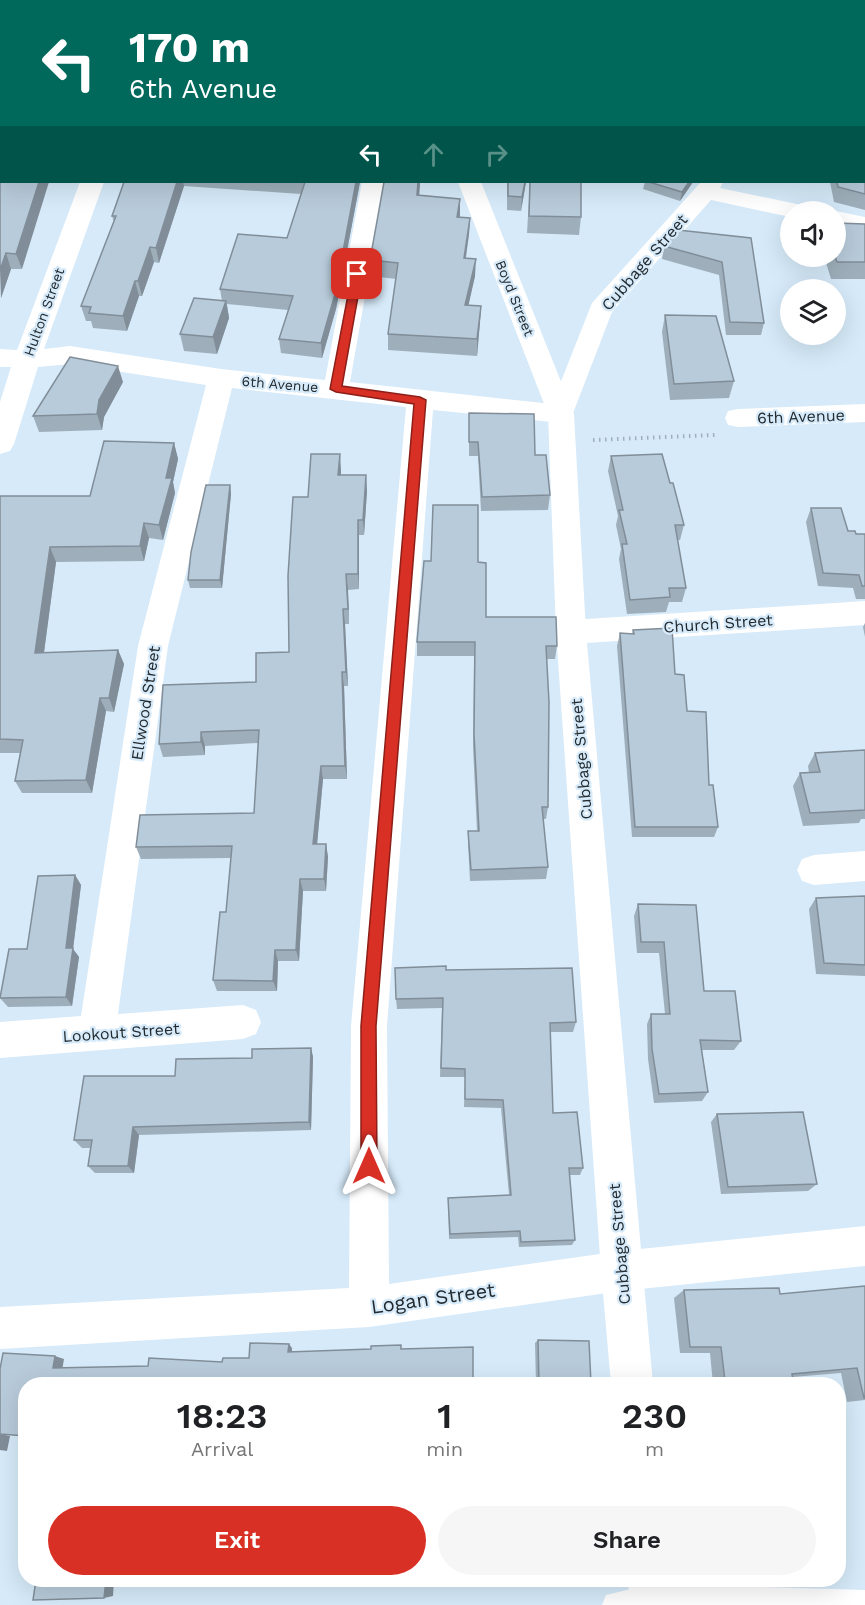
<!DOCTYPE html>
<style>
:root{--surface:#fff;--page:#f6f6f6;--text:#202124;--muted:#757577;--accent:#d93025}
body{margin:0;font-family:"Work Sans",sans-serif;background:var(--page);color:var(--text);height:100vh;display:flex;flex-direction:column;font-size:22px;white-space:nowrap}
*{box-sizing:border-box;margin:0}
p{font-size:20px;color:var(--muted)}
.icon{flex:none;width:33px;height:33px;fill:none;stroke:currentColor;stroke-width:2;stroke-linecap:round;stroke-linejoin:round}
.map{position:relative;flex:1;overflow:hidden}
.side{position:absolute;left:18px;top:1377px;width:828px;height:210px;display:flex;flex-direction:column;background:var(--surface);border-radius:24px;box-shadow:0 6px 24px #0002}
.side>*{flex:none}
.guide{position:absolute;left:0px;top:0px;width:866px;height:183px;box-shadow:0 6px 24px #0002;background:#00695c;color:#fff;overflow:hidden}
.fabs{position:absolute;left:780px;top:201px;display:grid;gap:12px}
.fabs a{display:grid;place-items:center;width:66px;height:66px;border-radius:50%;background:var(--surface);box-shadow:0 6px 24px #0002;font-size:30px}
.pin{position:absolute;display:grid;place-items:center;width:51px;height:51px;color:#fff;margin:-26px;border-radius:12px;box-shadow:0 3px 9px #0006}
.me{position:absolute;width:66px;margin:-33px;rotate:0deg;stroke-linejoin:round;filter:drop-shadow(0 0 4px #0008)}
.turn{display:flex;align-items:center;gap:21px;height:126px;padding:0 30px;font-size:27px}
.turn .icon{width:78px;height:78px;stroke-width:2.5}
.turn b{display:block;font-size:42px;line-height:51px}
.lanes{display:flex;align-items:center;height:57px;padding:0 30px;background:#0003;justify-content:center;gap:30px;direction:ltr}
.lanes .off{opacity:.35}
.eta{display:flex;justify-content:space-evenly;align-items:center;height:102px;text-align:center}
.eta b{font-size:36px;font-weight:600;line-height:42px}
.button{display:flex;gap:12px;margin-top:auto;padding:12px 30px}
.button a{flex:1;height:69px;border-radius:36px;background:var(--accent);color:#fff;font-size:24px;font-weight:600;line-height:69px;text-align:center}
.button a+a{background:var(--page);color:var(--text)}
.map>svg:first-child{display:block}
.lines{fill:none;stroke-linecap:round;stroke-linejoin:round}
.path{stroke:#9fafbb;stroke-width:4;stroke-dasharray:1.5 4.5;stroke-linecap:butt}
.lane{fill:#fff;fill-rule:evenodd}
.street{fill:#fff;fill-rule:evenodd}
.secondary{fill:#fff;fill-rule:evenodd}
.wall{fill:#9eafbb}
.shaded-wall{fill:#818e99}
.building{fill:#b8cbda;stroke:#818e99;stroke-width:1.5}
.route{fill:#d93025;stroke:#8d1f18;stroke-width:1.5}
.labels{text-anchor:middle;stroke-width:4.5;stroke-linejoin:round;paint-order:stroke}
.far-street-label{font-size:14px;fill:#222a2f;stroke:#d6eaf9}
.street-label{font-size:16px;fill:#222a2f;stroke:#d6eaf9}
.near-street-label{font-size:20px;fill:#222a2f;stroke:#d6eaf9}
</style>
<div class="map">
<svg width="865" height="1605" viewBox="0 0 865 1605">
<rect width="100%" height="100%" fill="#d6eaf9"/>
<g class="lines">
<!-- path -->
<path class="path" d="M593,440L715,435"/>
<!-- lane -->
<path class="lane" d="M652,1584L865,1590V1605H602L606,1595Z"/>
<!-- street -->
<g class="street">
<path d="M77,0H99L76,2Z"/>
<path d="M741,0H761L740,2Z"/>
<rect x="864" y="29" width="1" height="12"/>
<rect x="0" y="41" width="2" height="12"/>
<rect x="864" y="122" width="1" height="14"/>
<path d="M80,182H104L44,349L70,346L221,369L325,380L362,182H385L350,382L552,404L592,303L701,182H723L720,188L811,207L814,212H790V217L711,200L612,312L570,421L561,423L433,410L387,1026L389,1284L621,1251L865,1226V1266L621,1291L369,1327L0,1349V1307L349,1288L351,1026L406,407L232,388L168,646L118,1014L243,1005L256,1010L261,1022L256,1034L243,1039L0,1058V1022L81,1016L138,646L206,385L70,364L38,367L14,444L10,451L0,454V402L11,367H0V349L17,350Z"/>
<path d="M836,211L865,217V231L836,225V212H833Z"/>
<path d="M865,404V422L738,427L728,425L725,418L728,411L738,409Z"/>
<path d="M865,601V625L571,644L560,641L556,632L560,623L571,620Z"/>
<path d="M865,851V881L814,885L802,881L797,870L802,859L814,855Z"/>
</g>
<!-- secondary -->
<g class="secondary">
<rect x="0" y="70" width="2" height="12"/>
<path d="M458,182H481L574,414L586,632L653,1384H611L601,1271L556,632L548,414Z"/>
<path d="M628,1580H673L676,1605H630Z"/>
</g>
</g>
<!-- wall -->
<g class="wall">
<path d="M865,52V95H864V53Z"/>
<path d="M0,88L22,269H11L1,298Z"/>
<path d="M865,162V210L834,202L830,182H864Z"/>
<path d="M124,182H360L336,309L322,358L281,353L279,339L288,310L227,304L229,318L217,354L184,351L180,334L222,301L220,289L287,238L301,194L184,186L159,263L154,262L142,296H139L127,331L93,328L91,321H86L81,306L114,222L112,216Z"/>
<path d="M384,182H420L419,196L460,217L470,218L469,234L466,258L475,276L468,305L481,306L480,322L477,356L388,350V334L396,279L371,276L370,260Z"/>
<path d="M507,182H526L521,211L507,210Z"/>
<path d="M530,182L581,217L579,235L527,233Z"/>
<path d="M645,182H693L680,201L643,189Z"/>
<path d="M865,224V279H831L824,256H836Z"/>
<path d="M751,238L764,323L761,335H726L719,275L662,259L664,246Z"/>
<path d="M665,315L734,381L729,398L670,400L662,332Z"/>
<path d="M123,382L104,417L102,430L39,432L33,416Z"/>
<path d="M469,413L535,455L550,495L548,510L481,511L478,456H469Z"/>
<path d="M174,443L178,459L173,482L175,493L163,540L149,538L144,561L56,562L44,653L118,650L124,664L114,712L106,711L92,793H22L15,781L20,753H0V496H90Z"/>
<path d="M611,456L670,483L684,525L680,540H677L686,588L682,602H669L666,612L627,614L619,559L621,549L616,525L618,516L608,471Z"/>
<path d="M341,470V475H366L367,491L364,535H359V589L348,590L349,624H345L348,686H344L347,779H323L317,844H326L328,857L326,891H303L299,961H278L277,991H217L213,980L226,912L231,858L141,859L136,847L254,813L258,743L205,746V755L163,757L159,744L256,682L289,652L308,497Z"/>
<path d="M230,485L231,494L222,588H190L188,580Z"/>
<path d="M811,508L848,531L856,534H865V599H856L853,588L818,586L806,522Z"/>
<path d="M478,562L486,617L557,646L555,659H547L548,807L546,819H543L548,867L546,879L470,881L468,843V831H477L473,747L474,656H417V642Z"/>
<path d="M865,623V637L863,627Z"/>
<path d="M633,630L675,674L709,785L718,827L714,837H632L617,646L620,633L632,634Z"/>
<path d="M865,750V819H861L859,823L803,826L793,786L800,773H809L808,766L815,753Z"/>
<path d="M75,875L81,885L73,949L79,957L72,1006L8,1007L0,998L27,949Z"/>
<path d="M865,896V976L816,974L809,909L816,898Z"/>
<path d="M638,904L704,991L741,1041L734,1050H702L708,1092L702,1101L654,1103L648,1059L647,1024L651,1014H665L659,953H637L634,916Z"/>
<path d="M446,970L576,1022L573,1032H550L553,1113L583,1168L580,1175H569L575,1240L572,1245L519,1247L518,1237L449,1239L448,1198L509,1195L501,1108L464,1107L465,1077H440L442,1008L397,1009L396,999Z"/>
<path d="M311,1048L313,1057L311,1130L139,1135L134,1173H95L88,1166L90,1148H82L74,1140L175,1076L252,1058Z"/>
<path d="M717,1114L817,1184L808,1191L721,1194L711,1122Z"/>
<path d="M865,1286V1400L847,1402L841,1373L793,1377V1380L788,1382V1384H713L710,1353H680L674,1298L684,1290L780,1294Z"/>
<path d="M538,1340L591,1384H536L535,1343Z"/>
</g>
<!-- shaded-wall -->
<g class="shaded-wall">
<path d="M39,182H49L22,269L16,254Z"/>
<path d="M177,182H183L184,186L159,263L156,248Z"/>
<path d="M356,182H360L336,309L322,358L321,343Z"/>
<path d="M418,182H420L418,212L417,195Z"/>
<path d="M525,182H526L521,211L522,197Z"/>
<path d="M689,182H693L680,201L682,192Z"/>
<path d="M460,199V216L457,233V217Z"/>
<path d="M470,218L469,234L463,275L464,258Z"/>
<path d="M150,247L154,262L142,296L138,281Z"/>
<path d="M6,253L11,269L1,298L0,270Z"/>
<path d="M476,259L475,276L465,321V305Z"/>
<path d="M135,281L139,296L127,331L123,316Z"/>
<path d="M226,301L229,318L217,354L213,337Z"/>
<path d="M481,306L480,322L477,356V339Z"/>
<path d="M118,366L123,382L104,417L102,430L97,414L99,400Z"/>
<path d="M174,443L178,459L173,482L175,493L163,540L159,525L166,478Z"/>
<path d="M340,454L341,470L340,491L338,475Z"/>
<path d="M366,475L367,491L364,535L363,520Z"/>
<path d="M230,485L231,494L222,588L220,580Z"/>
<path d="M358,520L359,535V589L358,574Z"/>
<path d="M144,523L149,538L144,561L140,546Z"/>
<path d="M50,547L56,562L42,667L35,653Z"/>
<path d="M346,574L348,590L349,624L348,609Z"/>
<path d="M343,609L345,624L348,686L346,672Z"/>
<path d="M118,650L124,664L114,712L109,698Z"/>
<path d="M342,672L344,686L347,779L345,766Z"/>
<path d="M100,698L106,711L92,793L86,780Z"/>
<path d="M201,732L205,746V755L201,742Z"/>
<path d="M321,766L323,779L316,856L313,844Z"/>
<path d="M326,844L328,857L326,891L324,879Z"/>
<path d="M75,875L81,885L73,949L79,957L72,1006L66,997V948Z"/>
<path d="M300,879L303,891L299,961L296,950Z"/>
<path d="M275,950L278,961L277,991L273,981Z"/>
<path d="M311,1048L313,1057L311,1130L309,1122Z"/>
<path d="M133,1127L139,1135L134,1173L128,1166Z"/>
<path d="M289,1344L292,1348V1355L288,1352Z"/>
<path d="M55,1356L64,1359L62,1371L53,1368Z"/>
<path d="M0,1434L10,1436L7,1451L0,1450Z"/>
<path d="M106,1580H114L113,1596L104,1598Z"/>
</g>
<!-- building -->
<g class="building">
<path d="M183,0H267L283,2H182Z"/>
<rect x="510" y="0" width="88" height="2"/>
<path d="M665,0H717L716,2H667L665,1Z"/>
<path d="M865,52V81H864V53Z"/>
<path d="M0,88H2V182H39L16,254L6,253L0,270Z"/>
<path d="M864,162H865V194L838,187L837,182H864Z"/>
<path d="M124,182H177L156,248L150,247L138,281H135L123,316L89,313L91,307L81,306L116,216H112Z"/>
<path d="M305,182H356L335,294L321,343L279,339L293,296L220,289L238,234L287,238Z"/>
<path d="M384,182H418L417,195L460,199L457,217L470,218L464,258L476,259L465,305L481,306L477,339L388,334L398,263L370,260Z"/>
<path d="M508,182H525L522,197L508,196Z"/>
<path d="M530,182H581V217L529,216Z"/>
<path d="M649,182H689L682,192Z"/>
<path d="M836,223L865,224V262H837L835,256Z"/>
<path d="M678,230L751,238L764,323L730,322L722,262L664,246Z"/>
<path d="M194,298L226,301L213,337L180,334Z"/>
<path d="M665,315L716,316L734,381L674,384Z"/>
<path d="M70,357L118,366L99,400L97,414L33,416Z"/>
<path d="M469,413L534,414L535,455H546L550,495L482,497L478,442H469Z"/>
<path d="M104,441L174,443L166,478H172L159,525L144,523L140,546L50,547L35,653L118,650L109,698H100L86,780L15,781L23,740L0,739V496H90Z"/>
<path d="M311,454H340L338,475H366L363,520H358V574H346L348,609H343L346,672H342L345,766H321L313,844H326L324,879H300L296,950H275L273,981L213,980L220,912H226L232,846L136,847L140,815L254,813L259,730L201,732V742L159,744L163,685L256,682V653L289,652L288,576L293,497H308Z"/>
<path d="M662,454L670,483H673L684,525H675L686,588H669L670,597L630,600L622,544H627L619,510H623L611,456Z"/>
<path d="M206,485H230L220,580H188L191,552Z"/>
<path d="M433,505H478V562L486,563V617H556L557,646H546L549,702L548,807H542L548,867L471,870L468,831H479L474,734L475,642H417L424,561H431Z"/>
<path d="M811,508H841L848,531H855L856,534H865V586H862L859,575L823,573Z"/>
<path d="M672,628L675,674L684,675L687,711L706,712L709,785H713L718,827H635L620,633L634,634L633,630Z"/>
<path d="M865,750V810L810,813L800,773L820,772L815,753Z"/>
<path d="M75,875L66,948H73L66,997L0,998L9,949H27L38,876Z"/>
<path d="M865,896V965L824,963L816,898Z"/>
<path d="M638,904L696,905L704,991H735L741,1041L700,1040L708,1092L659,1094L652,1049L651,1014H670L664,942H641Z"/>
<path d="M446,966V970L572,968L576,1022L550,1023L553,1113L577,1112L583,1168H569L575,1240L521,1242L520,1231L450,1234L448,1198L511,1195L503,1100L465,1099V1069L441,1068L443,998L396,999L395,968Z"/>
<path d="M311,1048L309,1122L133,1127L128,1166H88L92,1140H74L84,1076H175L176,1059L252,1058V1049Z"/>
<path d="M803,1112L817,1184L728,1187L717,1114Z"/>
<path d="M865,1286V1398H864L857,1368L792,1374L793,1380H788V1384H738L737,1381H725L721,1347H690L684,1290L779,1288L780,1294Z"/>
<path d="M538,1340L589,1341L591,1384H539Z"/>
<path d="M250,1343L289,1344L288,1352L371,1349V1346L401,1345V1349L473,1347V1384H26V1436L0,1434V1369L3,1353L55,1356L53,1368L148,1366L149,1358L222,1362L223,1358H249Z"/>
<path d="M36,1580H106L104,1598L33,1600Z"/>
</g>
<!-- route -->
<path class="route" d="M357,270L362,274L342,386L420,397L426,400L376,1026L377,1166L375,1172L369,1174L363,1172L361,1166V1026L414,404L336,392L330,389L352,274Z"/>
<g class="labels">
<!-- far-street labels -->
<g class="far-street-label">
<text transform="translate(515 298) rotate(68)" y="5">Boyd Street</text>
<text transform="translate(44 312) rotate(-70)" y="5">Hulton Street</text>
<text transform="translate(280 384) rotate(5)" y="5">6th Avenue</text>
</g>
<!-- street labels -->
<g class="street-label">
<text transform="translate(644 262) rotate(-49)" y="6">Cubbage Street</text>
<text transform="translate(801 416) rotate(-2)" y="6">6th Avenue</text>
<text transform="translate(718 623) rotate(-4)" y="6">Church Street</text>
<text transform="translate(145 703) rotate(-81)" y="6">Ellwood Street</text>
<text transform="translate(581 759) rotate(-95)" y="6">Cubbage Street</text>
<text transform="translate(121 1032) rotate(-4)" y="6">Lookout Street</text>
<text transform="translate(619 1244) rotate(-95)" y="6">Cubbage Street</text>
</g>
<!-- near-street labels -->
<g class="near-street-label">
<text transform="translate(433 1298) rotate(-8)" y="7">Logan Street</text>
</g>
</g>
</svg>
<div class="fabs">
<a><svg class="icon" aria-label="sound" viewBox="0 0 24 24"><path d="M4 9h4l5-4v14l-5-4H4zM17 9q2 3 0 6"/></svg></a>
<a><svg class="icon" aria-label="layers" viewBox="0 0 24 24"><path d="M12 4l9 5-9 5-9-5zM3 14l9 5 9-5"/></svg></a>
</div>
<div class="pin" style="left:357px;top:274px;background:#d93025"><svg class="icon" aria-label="arrive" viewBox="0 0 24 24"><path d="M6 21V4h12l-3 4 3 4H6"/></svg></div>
<svg class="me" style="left:369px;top:1166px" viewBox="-20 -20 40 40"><path d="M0-17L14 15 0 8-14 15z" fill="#d93025" stroke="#fff" stroke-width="4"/></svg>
<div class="guide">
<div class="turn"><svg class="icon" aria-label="left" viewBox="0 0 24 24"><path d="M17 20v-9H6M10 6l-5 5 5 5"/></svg><div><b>170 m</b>6th Avenue</div></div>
<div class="lanes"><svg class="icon" aria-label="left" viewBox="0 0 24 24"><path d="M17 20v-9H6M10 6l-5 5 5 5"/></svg><svg class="icon off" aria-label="ahead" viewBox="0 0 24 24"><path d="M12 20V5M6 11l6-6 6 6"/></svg><svg class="icon off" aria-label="right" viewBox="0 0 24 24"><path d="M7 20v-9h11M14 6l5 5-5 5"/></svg></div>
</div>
<section class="side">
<div class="eta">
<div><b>18:23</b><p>Arrival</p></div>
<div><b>1</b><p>min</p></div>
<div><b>230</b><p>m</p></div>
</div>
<div class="button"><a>Exit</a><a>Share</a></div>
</section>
</div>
